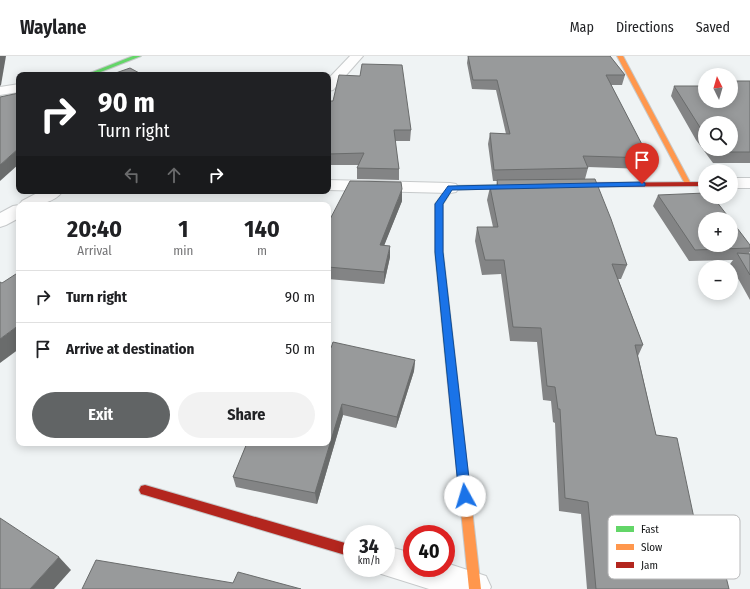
<!DOCTYPE html>
<meta charset="utf-8">
<style>
:root{--surface:#fff;--page:#f2f2f2;--text:#202124;--muted:#757577;--line:#e0e0e0;--accent:#616465}
body{margin:0;font-family:"Fira Sans Condensed",sans-serif;background:var(--page);color:var(--text);height:100vh;display:flex;flex-direction:column;font-size:15px;white-space:nowrap}
*{box-sizing:border-box;margin:0}
p{font-size:13px;color:var(--muted)}
.icon{flex:none;width:22px;height:22px;fill:none;stroke:currentColor;stroke-width:2;stroke-linecap:round;stroke-linejoin:round}
.map{position:relative;flex:1;overflow:hidden}
.sheet{position:absolute;left:16px;top:146px;width:315px;height:244px;display:flex;flex-direction:column;background:var(--surface);border-radius:8px;box-shadow:0 2px 10px #0003}
.sheet>*{flex:none}
.hud{position:absolute;left:16px;top:16px;width:315px;height:122px;border-radius:8px;box-shadow:0 2px 10px #0003;background:#202124;color:#fff;overflow:hidden}
.needle{width:26px;rotate:355deg}
.fabs{position:absolute;left:698px;top:12px;display:grid;gap:8px}
.fabs a{display:grid;place-items:center;width:40px;height:40px;border-radius:50%;background:var(--surface);box-shadow:0 2px 10px #0003;font-size:20px}
.speed{position:absolute;left:343px;top:469px;display:flex;gap:8px;font-size:20px;font-weight:700;text-align:center}
.speed>*{display:grid;place-content:center;width:52px;height:52px;border-radius:50%;background:var(--surface);box-shadow:0 2px 10px #0003;line-height:1}
.speed small{font-size:10px;font-weight:400}
.speed .limit{border:6px solid #d22;background:#fff;color:#111}
.pin{position:absolute;display:grid;place-items:center;width:34px;height:34px;color:#fff;margin:-41px -17px;border-radius:50% 50% 50% 0;rotate:-45deg;box-shadow:0 0 4px #0007}
.pin .icon{rotate:45deg}
.me{position:absolute;width:44px;margin:-22px;rotate:354deg;stroke-linejoin:round;filter:drop-shadow(0 0 3px #0008)}
.turn{display:flex;align-items:center;gap:14px;height:84px;padding:0 16px;font-size:18px}
.turn .icon{width:52px;height:52px;stroke-width:2.5}
.turn b{display:block;font-size:28px;line-height:34px}
.lanes{display:flex;align-items:center;height:38px;padding:0 16px;background:#0003;justify-content:center;gap:20px;direction:ltr}
.lanes .off{opacity:.35}
.eta{display:flex;justify-content:space-evenly;align-items:center;height:68px;text-align:center}
.eta b{font-size:24px;font-weight:700;line-height:28px}
.cta{display:flex;gap:8px;margin-top:auto;padding:8px 16px}
.cta a{flex:1;height:46px;border-radius:24px;background:var(--accent);color:#fff;font-size:16px;font-weight:700;line-height:46px;text-align:center}
.cta a+a{background:var(--page);color:var(--text)}
ul{padding:0;list-style:none}
li{display:flex;align-items:center;gap:12px;height:52px;padding:0 16px;border-top:1px solid var(--line)}
li div{flex:1}
li b{display:block;font-size:15px}
li em{font-style:normal}
header{display:flex;align-items:center;gap:24px;box-sizing:border-box;height:56px;padding:0 20px;background:var(--surface);border-bottom:1px solid var(--line)}
header strong{font-size:19px}
nav{display:flex;gap:22px;margin-inline-start:auto;font-size:14px}
.map>svg:first-child{display:block}
.lines{fill:none;stroke-linecap:round;stroke-linejoin:round}
.street-casing{stroke:#c6c9ca;stroke-width:2}
.fast-casing{stroke:#c6c9ca;stroke-width:2}
.slow-casing{stroke:#c6c9ca;stroke-width:2}
.jam-casing{stroke:#c6c9ca;stroke-width:2}
.street{fill:#fdfdfd;fill-rule:evenodd}
.fast{fill:#63d668;fill-rule:evenodd}
.slow{fill:#ff974d;fill-rule:evenodd}
.jam{fill:#b3261e;fill-rule:evenodd}
.wall{fill:#838485;fill-rule:evenodd}
.shaded-wall{fill:#6a6c6c}
.building{fill:#989a9b;stroke:#6a6c6c}
.route{fill:#1a73e8;stroke:#114b97}
.key{fill:#fff;stroke:#b9b9ba;stroke-width:1}
.key-label{font-size:11px;fill:#151718}
</style>
<header>
<strong>Waylane</strong>
<nav><a>Map</a><a>Directions</a><a>Saved</a></nav>
</header>
<div class="map">
<svg width="750" height="533" viewBox="0 0 750 533">
<rect width="100%" height="100%" fill="#eff3f4"/>
<g class="lines">
<!-- street casing -->
<g class="street-casing">
<g id="street">
<path d="M350,0H363L333,34L328,35V23Z"/>
<path d="M19,28V36L0,39V31Z"/>
<rect x="731" y="122" width="19" height="10"/>
<path d="M328,124L450,127L456,128L459,132L456,136L450,137L328,134Z"/>
<path d="M41,135H63C53,149 34,149 19,149V162L6,169L0,171V157L13,150L19,149L22,145Z"/>
<path d="M386,490L412,497V512H446V507L486,520L491,531L490,533H429L375,516L374,512H386Z"/>
</g>
</g>
<!-- fast casing -->
<g class="fast-casing">
<g id="fast">
<path d="M133,0H141L93,19H85Z"/>
<path d="M526,128L528,129V131L452,134L443,148V196L457,319L455,322H449L447,319L435,196V148L448,131L450,130Z"/>
</g>
</g>
<!-- slow casing -->
<g class="slow-casing">
<g id="slow">
<path d="M617,0H623L691,128L690,129H686L685,128Z"/>
<path d="M452,315L455,316L457,319L481,533H469L447,319L449,316Z"/>
</g>
</g>
<!-- jam casing -->
<g class="jam-casing">
<g id="jam">
<path d="M705,126V130L568,131L565,129L568,127Z"/>
<path d="M145,429L352,489V501L145,439L141,438L139,434L141,430Z"/>
</g>
</g>
<!-- street -->
<use href="#street" class="street"/>
<!-- fast -->
<use href="#fast" class="fast"/>
<!-- slow -->
<use href="#slow" class="slow"/>
<!-- jam -->
<use href="#jam" class="jam"/>
</g>
<!-- wall -->
<g class="wall">
<path d="M468,0H610L625,19L622,29H611L649,102L645,113L588,111V112L585,123L627,209L621,223H618L643,289L638,300L656,379L698,481L729,533H587L581,458L559,455L555,367L553,366L551,345L543,344L537,286L510,285L501,218L482,219L475,185L477,171H493L487,144L490,131H496L497,125H493L488,88L490,77L506,78L496,34L472,33L467,7Z"/>
<path d="M731,25H750V107H713L696,84L671,40L674,30L731,45ZM705,67L731,93H705Z"/>
<path d="M328,45L411,74L410,85H395L399,113V124L357,123V112L359,109H328Z"/>
<path d="M658,139L750,189V196L749,197L750,198V244L730,208L733,204L689,205L653,150Z"/>
<path d="M402,145L384,189L390,201L384,228L328,223V167Z"/>
<path d="M328,292L415,304L414,315L396,372L343,359L317,448L236,431L233,421L246,390L229,387H328Z"/>
</g>
<!-- shaded-wall -->
<g class="shaded-wall">
<path d="M0,0H6L1,29L0,30Z"/>
<path d="M19,92V108L0,125V109Z"/>
<path d="M402,133V145L380,200V189Z"/>
<path d="M390,190V201L384,228V216Z"/>
<path d="M19,269V293L0,307V283Z"/>
<path d="M415,304L414,315L396,372L397,361Z"/>
<path d="M342,348L343,359L317,448L315,437Z"/>
<path d="M59,501L71,514L54,533H30Z"/>
</g>
<!-- building -->
<g class="building">
<path d="M468,0H610L625,19H606L649,102L583,100L588,112L494,114L490,77L510,78L497,24H473Z"/>
<path d="M362,8L402,9L411,74H394L399,113L357,112L364,97L328,98V45H333L339,19L360,20Z"/>
<path d="M130,12L143,19H110Z"/>
<path d="M731,25H750V96H718L716,93H731V67H705V79L701,73L674,30H705V45H731V30H735L731,26Z"/>
<path d="M19,37V92L0,109V41Z"/>
<path d="M595,123L611,163L627,209L612,208L643,289H635L656,379L677,382L698,481L717,484L729,533H596L588,446L565,442L560,353H558L555,331L547,330L541,272L513,271L504,204H485L477,171H498L490,131H498L497,124Z"/>
<path d="M350,125L401,126L402,133L380,189L390,190L384,216L328,211V167Z"/>
<path d="M705,137V141H713L730,163H705V189H731V164L750,189V192L695,194L658,139Z"/>
<path d="M737,197L750,198V219Z"/>
<path d="M19,216V269L0,283V226L2,227Z"/>
<path d="M333,286L415,304L397,361L342,348L315,437L233,421L247,387H328V292H331Z"/>
<path d="M0,462L59,501L30,533H0Z"/>
<path d="M96,504L233,527L238,516L301,533H82Z"/>
</g>
<!-- route -->
<path class="route" d="M642,126L645,127V130L452,134L443,148V196L471,440L469,444L465,445L461,444L459,440L435,196V148L448,130H450Z"/>
<!-- legend -->
<rect x="608" y="459" width="132" height="64" rx="6" class="key"/>
<rect x="616" y="470" width="18" height="6" fill="#63d668"/>
<rect x="616" y="488" width="18" height="6" fill="#ff974d"/>
<rect x="616" y="506" width="18" height="6" fill="#b3261e"/>
<g class="key-label">
<text x="641" y="477">Fast</text>
<text x="641" y="495">Slow</text>
<text x="641" y="513">Jam</text>
</g>
</svg>
<div class="fabs">
<a><svg class="needle" viewBox="-14 -14 28 28"><path d="M0-13l5 13h-10z" fill="#e53935"/><path d="M0 13l5-13h-10z" fill="#757577"/></svg></a>
<a><svg class="icon" aria-label="search" viewBox="0 0 24 24"><circle cx="10" cy="10" r="6"/><path d="M15 15l6 6"/></svg></a>
<a><svg class="icon" aria-label="layers" viewBox="0 0 24 24"><path d="M12 4l9 5-9 5-9-5zM3 14l9 5 9-5"/></svg></a>
<a>+</a>
<a>−</a>
</div>
<div class="speed"><div>34<small>km/h</small></div><div class="limit">40</div></div>
<div class="pin" style="left:642px;top:128px;background:#d93025"><svg class="icon" aria-label="arrive" viewBox="0 0 24 24"><path d="M6 21V4h12l-3 4 3 4H6"/></svg></div>
<svg class="me" style="left:465px;top:440px" viewBox="-20 -20 40 40"><circle r="19" fill="#fff"/><path d="M0-13L10 11 0 6-10 11z" fill="#1a73e8"/></svg>
<div class="hud">
<div class="turn"><svg class="icon" aria-label="right" viewBox="0 0 24 24"><path d="M7 20v-9h11M14 6l5 5-5 5"/></svg><div><b>90 m</b>Turn right</div></div>
<div class="lanes"><svg class="icon off" aria-label="left" viewBox="0 0 24 24"><path d="M17 20v-9H6M10 6l-5 5 5 5"/></svg><svg class="icon off" aria-label="ahead" viewBox="0 0 24 24"><path d="M12 20V5M6 11l6-6 6 6"/></svg><svg class="icon" aria-label="right" viewBox="0 0 24 24"><path d="M7 20v-9h11M14 6l5 5-5 5"/></svg></div>
</div>
<section class="sheet">
<div class="eta">
<div><b>20:40</b><p>Arrival</p></div>
<div><b>1</b><p>min</p></div>
<div><b>140</b><p>m</p></div>
</div>
<ul>
<li><svg class="icon" aria-label="right" viewBox="0 0 24 24"><path d="M7 20v-9h11M14 6l5 5-5 5"/></svg><div><b>Turn right</b></div><em>90 m</em></li>
<li><svg class="icon" aria-label="arrive" viewBox="0 0 24 24"><path d="M6 21V4h12l-3 4 3 4H6"/></svg><div><b>Arrive at destination</b></div><em>50 m</em></li>
</ul>
<div class="cta"><a>Exit</a><a>Share</a></div>
</section>
</div>
